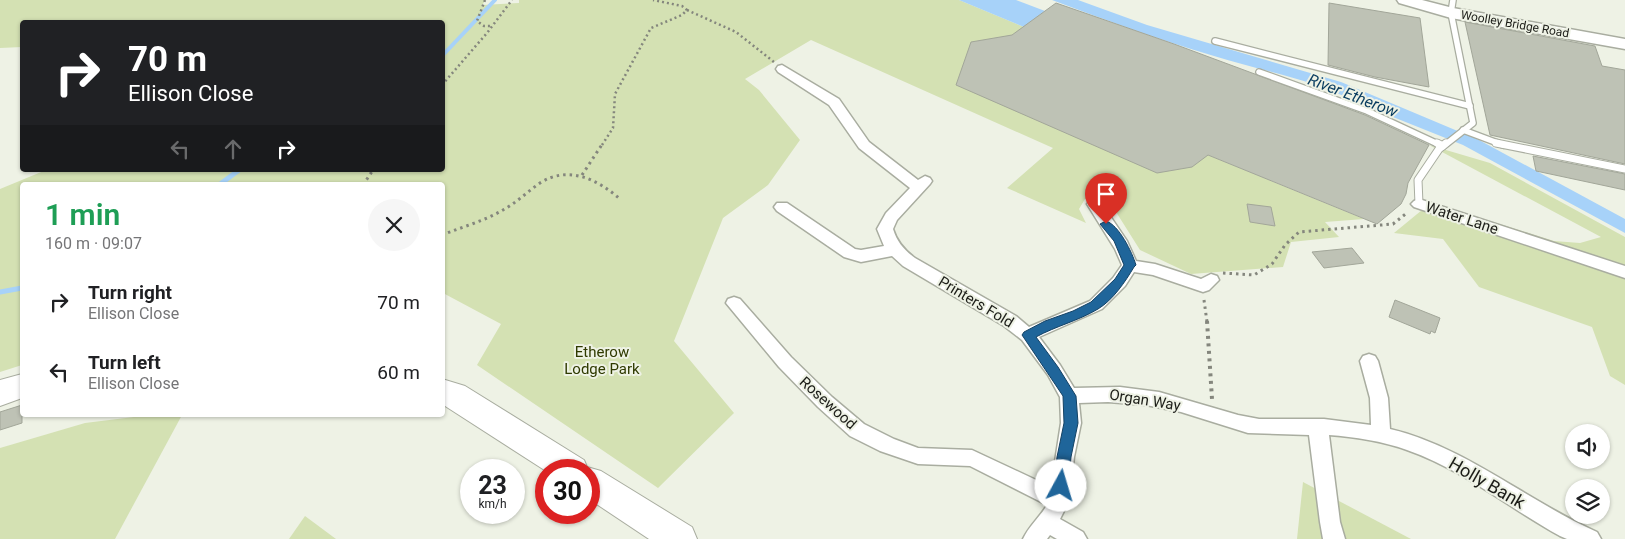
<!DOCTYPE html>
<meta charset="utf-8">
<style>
:root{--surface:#fff;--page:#f6f6f6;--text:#202124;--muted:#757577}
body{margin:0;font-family:Roboto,sans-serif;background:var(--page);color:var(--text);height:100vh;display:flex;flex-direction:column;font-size:19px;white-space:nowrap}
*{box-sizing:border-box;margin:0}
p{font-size:16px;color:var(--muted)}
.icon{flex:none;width:28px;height:28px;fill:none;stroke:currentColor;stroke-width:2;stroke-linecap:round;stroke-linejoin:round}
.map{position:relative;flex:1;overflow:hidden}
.sheet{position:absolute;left:20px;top:182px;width:425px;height:235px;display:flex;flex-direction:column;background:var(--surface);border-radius:5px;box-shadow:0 1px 4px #0004}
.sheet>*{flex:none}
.guide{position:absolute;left:20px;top:20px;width:425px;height:152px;border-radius:5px;box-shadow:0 1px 4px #0004;background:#202124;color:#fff;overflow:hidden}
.buttons{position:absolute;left:1565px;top:424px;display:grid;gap:10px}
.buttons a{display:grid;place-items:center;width:45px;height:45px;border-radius:50%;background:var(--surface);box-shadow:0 1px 4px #0004;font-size:25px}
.speed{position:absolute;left:460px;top:459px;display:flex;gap:10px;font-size:25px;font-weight:700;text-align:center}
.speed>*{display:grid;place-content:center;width:65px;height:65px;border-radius:50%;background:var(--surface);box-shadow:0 1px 4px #0004;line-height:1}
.speed small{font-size:12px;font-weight:400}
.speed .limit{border:8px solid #d22;background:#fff;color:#111}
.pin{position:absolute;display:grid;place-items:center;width:42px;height:42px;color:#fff;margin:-51px -21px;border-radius:50% 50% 50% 0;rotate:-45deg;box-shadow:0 0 5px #0007}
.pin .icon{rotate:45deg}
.me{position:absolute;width:55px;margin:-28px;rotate:6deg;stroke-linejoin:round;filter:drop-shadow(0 0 4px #0008)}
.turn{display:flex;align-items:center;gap:18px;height:105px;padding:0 25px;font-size:22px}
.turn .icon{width:65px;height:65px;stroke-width:2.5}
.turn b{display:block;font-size:35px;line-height:42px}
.lanes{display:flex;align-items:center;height:48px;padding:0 25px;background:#0003;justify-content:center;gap:25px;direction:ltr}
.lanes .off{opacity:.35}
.round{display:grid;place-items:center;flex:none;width:52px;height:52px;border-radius:26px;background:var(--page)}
.overview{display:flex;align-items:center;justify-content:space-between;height:85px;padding:0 25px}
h1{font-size:30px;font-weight:600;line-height:38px;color:#1e9e55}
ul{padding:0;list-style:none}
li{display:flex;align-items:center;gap:15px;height:70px;padding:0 25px}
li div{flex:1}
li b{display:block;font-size:19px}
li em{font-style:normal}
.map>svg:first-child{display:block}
.green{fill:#d4e1b3}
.water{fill:#a7d2f9}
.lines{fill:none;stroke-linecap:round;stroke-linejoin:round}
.stream-far1{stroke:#a7d2f9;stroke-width:4}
.stream{stroke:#a7d2f9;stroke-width:5}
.building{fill:#bec2b5;stroke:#a2a699}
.lane-far1-casing{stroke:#a9ada0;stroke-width:8}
.lane-casing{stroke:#a9ada0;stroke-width:9}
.street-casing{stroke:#a9ada0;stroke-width:3}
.secondary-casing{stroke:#a9ada0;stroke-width:3}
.highway-casing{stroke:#a9ada0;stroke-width:2}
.path-far2{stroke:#84867d;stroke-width:2.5;stroke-dasharray:2 3;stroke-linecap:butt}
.path-far1{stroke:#84867d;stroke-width:3;stroke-dasharray:2.5 4;stroke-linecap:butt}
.path{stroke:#84867d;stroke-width:4;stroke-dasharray:3 4.5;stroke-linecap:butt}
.lane-far1{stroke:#fff;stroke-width:5.5}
.lane{stroke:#fff;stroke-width:7}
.street{fill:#fff;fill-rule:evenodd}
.secondary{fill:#fff;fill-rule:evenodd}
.highway{fill:#fff;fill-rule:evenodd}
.route{fill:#1f659a;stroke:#144264}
.labels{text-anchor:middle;stroke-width:4;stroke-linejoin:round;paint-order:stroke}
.far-street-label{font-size:12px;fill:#1c1d18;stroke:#eef2e5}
.street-label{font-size:15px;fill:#1c1d18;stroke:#eef2e5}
.park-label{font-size:15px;fill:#2f3a00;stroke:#eef2e5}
.water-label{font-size:16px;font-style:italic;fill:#073b5f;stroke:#eef2e5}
.near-street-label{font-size:18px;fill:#1c1d18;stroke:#eef2e5}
</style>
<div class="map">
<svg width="1625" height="539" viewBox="0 0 1625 539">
<rect width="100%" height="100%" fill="#eef2e5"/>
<!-- green -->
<g class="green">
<path d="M0,0H486L482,5L519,3V0H959L1024,27L1208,155L1364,219L1325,222L1339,237L1291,242L1283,267L1191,274L1140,250L1111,204L1098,198L1085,199L1079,209L1086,223L1007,188L1053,148L811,40L745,79L759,90L800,140L768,185L723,218L674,341L734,413L658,488L477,365L501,324L443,293L442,185H22V365L0,372V189L46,170H442V22H22V47L0,48Z"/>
<path d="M1429,145L1490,163L1625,237V385L1610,376L1592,327L1479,287L1443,239L1394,233L1422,210L1452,209L1554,241L1580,243L1601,237Z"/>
<path d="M150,415H182L115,539H0V448L85,423Z"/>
<path d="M1303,482L1411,539H1297Z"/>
<path d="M305,516L336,539H289Z"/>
</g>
<!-- water -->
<g class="water">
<path d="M959,0H1016L1045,11L1024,27Z"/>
<path d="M1052,0H1078L1147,25L1341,82L1479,140L1625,219V233L1463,145L1358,103C1313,79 1262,71 1214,56C1159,40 1106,20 1052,0Z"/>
</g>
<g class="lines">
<!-- stream-far1 -->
<path class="stream-far1" d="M442,56L495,0"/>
<!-- stream -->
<g class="stream">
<path d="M219,185L239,170"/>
<path d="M0,292L22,288"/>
</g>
</g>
<!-- building -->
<g class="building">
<path d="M1056,3L1174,44L1365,115L1429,145L1408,183L1406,194L1401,204L1377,224L1208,155L1192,167L1157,173L956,85L971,42L1012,35Z"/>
<path d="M1329,3L1420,18L1429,87L1375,77L1328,65Z"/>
<path d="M1465,22L1595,46L1602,66L1625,70V164L1490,135Z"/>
<path d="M1533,156L1625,174V190L1536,171Z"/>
<path d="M1247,204L1271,207L1275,226L1250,222Z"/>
<path d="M1352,248L1364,263L1324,268L1312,252Z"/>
<path d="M1395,300L1440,318L1435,333L1431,331L1430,334L1389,317Z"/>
<path d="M22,405V423L0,430V412Z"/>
</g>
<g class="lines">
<!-- lane-far1 casing -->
<g class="lane-far1-casing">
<g id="lane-far1">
<path d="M1215,41L1470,106"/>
<path d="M1259,72L1367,111L1440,145"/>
<path d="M1463,130L1503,145"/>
<path d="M1445,145L1473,123L1451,13L1453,0"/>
</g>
</g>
<!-- lane casing -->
<g class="lane-casing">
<g id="lane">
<path d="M1437,143L1443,146"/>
<path d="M1496,143L1625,169"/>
<path d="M1419,204L1418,180L1439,149L1446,143"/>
</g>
</g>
<!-- street casing -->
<g class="street-casing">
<g id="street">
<path d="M782,65L839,99L869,142L918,180L925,176L930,178L932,181L930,184L897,220L893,229C897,242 904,250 915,258L1016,316L1029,327L1090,301L1113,278L1122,265L1115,249L1087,204L1090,201H1100L1127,241L1136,261L1155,264L1201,279L1211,274L1217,276L1219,280L1209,290L1203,292L1153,275L1134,272L1125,286L1102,309L1039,337L1060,365L1074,388L1120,387L1159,392L1238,415L1259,419H1324L1371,425L1370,398L1360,361L1363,356L1369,354L1375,356L1378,361L1388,398L1390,429C1466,447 1527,501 1597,532L1601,539H1567L1560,536C1509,508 1462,469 1407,450C1382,441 1355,437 1329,435L1340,522L1345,539H1323L1320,522L1309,435L1248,433L1181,412L1146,405L1108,402L1079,403L1081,423L1074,457L1069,501L1060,519L1083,532L1087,539H1057L1050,535L1047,539H1023C1029,526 1040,517 1047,505L970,466L918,464L880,451L850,436L818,407L779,367L726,303L728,299L734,297L740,299L791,357L832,397L864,424L894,439L918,448L972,450L1051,487L1061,423L1060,397L1048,375L1022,340L1004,326L903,266L892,256L861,262L844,257L777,211L774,207L777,203H787L855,249L861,250L884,246L877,229L886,213L910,188L859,148L829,105L778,72L776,69L778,66Z"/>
<path d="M1419,199L1625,266V278L1414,207L1411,204L1414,201Z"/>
</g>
</g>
<!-- secondary casing -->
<g class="secondary-casing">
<path id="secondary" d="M1397,0H1422L1453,8L1625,39V49L1451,18L1399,3Z"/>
</g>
<!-- highway casing -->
<g class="highway-casing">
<g id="highway">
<path d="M22,374V398L0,406V380Z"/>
<path d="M442,379L465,386L584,460L587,467L601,471L692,527L697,539H649L589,499V470L546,471L442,404Z"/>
</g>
</g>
<!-- path-far2 -->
<g class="path-far2">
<path d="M485,0L477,21L484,26H492"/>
<path d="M687,10L736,32L774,62"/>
<path d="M442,85L487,33L512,0"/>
<path d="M602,145L613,128L615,94L651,28L682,15L687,10L682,6L653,0"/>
</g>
<!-- path-far1 -->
<g class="path-far1">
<path d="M582,175L603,143"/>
<path d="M363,185L373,170"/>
<path d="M442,235C462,227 484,221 503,210C516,203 527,192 540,183C568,165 597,179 620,199"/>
<path d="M1223,273L1254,275L1272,264L1285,245L1299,232L1393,224L1408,212"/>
<path d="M1204,300L1207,322"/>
</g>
<!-- path -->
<path class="path" d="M1207,321L1212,399"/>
<!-- lane-far1 -->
<use href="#lane-far1" class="lane-far1"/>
<!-- lane -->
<use href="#lane" class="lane"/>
<!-- street -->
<use href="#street" class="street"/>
<!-- secondary -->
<use href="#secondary" class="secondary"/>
<!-- highway -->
<use href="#highway" class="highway"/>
</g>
<!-- route -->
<path class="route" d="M1106,221C1119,225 1132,252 1136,265L1134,267C1125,282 1113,300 1098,309C1078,321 1056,326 1036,337L1058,367L1076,396L1078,423L1071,457L1068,486L1066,491L1061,492L1056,491L1054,486L1057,457L1064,423L1063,396L1022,335L1024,332L1045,321L1073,311L1091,302L1115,279L1124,265L1114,241L1100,224Z"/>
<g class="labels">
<!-- far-street labels -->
<g class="far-street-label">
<text transform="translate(1515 24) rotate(10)" y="4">Woolley Bridge Road</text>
</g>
<!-- street labels -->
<g class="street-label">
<text transform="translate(1462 218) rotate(18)" y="5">Water Lane</text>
<text transform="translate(976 302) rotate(31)" y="5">Printers Fold</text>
<text transform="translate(1145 400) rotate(9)" y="5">Organ Way</text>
<text transform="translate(828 403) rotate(42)" y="5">Rosewood</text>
</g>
<!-- park labels -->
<g class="park-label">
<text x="602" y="357">Etherow<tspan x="602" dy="17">Lodge Park</tspan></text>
</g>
<!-- water labels -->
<g class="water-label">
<text transform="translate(1353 95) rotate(21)" y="6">River Etherow</text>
</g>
<!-- near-street labels -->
<g class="near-street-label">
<text transform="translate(1487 483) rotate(30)" y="6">Holly Bank</text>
</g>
</g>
</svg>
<div class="buttons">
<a><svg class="icon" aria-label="sound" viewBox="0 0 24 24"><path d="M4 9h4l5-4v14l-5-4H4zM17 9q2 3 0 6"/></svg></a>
<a><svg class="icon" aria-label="layers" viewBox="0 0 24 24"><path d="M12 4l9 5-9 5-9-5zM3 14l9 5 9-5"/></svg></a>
</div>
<div class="speed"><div>23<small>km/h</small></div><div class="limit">30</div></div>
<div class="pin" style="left:1106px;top:224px;background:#d93025"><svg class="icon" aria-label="arrive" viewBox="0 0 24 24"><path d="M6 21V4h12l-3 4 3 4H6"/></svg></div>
<svg class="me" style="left:1061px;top:486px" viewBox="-20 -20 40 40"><circle r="19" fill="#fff"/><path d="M0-13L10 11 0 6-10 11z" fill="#1f659a"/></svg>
<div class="guide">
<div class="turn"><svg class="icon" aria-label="right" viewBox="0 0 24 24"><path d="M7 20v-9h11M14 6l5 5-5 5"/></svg><div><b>70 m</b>Ellison Close</div></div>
<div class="lanes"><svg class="icon off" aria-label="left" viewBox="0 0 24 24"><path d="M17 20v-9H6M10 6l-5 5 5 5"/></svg><svg class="icon off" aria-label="ahead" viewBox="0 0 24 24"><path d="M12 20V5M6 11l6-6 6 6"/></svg><svg class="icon" aria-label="right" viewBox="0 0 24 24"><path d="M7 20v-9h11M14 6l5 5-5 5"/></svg></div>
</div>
<section class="sheet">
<div class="overview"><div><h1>1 min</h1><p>160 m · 09:07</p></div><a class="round"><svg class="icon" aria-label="close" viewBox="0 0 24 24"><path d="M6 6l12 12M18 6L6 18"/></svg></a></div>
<ul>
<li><svg class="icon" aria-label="right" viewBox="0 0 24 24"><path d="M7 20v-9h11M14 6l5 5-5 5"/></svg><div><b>Turn right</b><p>Ellison Close</p></div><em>70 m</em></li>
<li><svg class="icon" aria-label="left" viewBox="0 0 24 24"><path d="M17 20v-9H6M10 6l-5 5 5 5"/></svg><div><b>Turn left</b><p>Ellison Close</p></div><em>60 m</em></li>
</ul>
</section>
</div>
